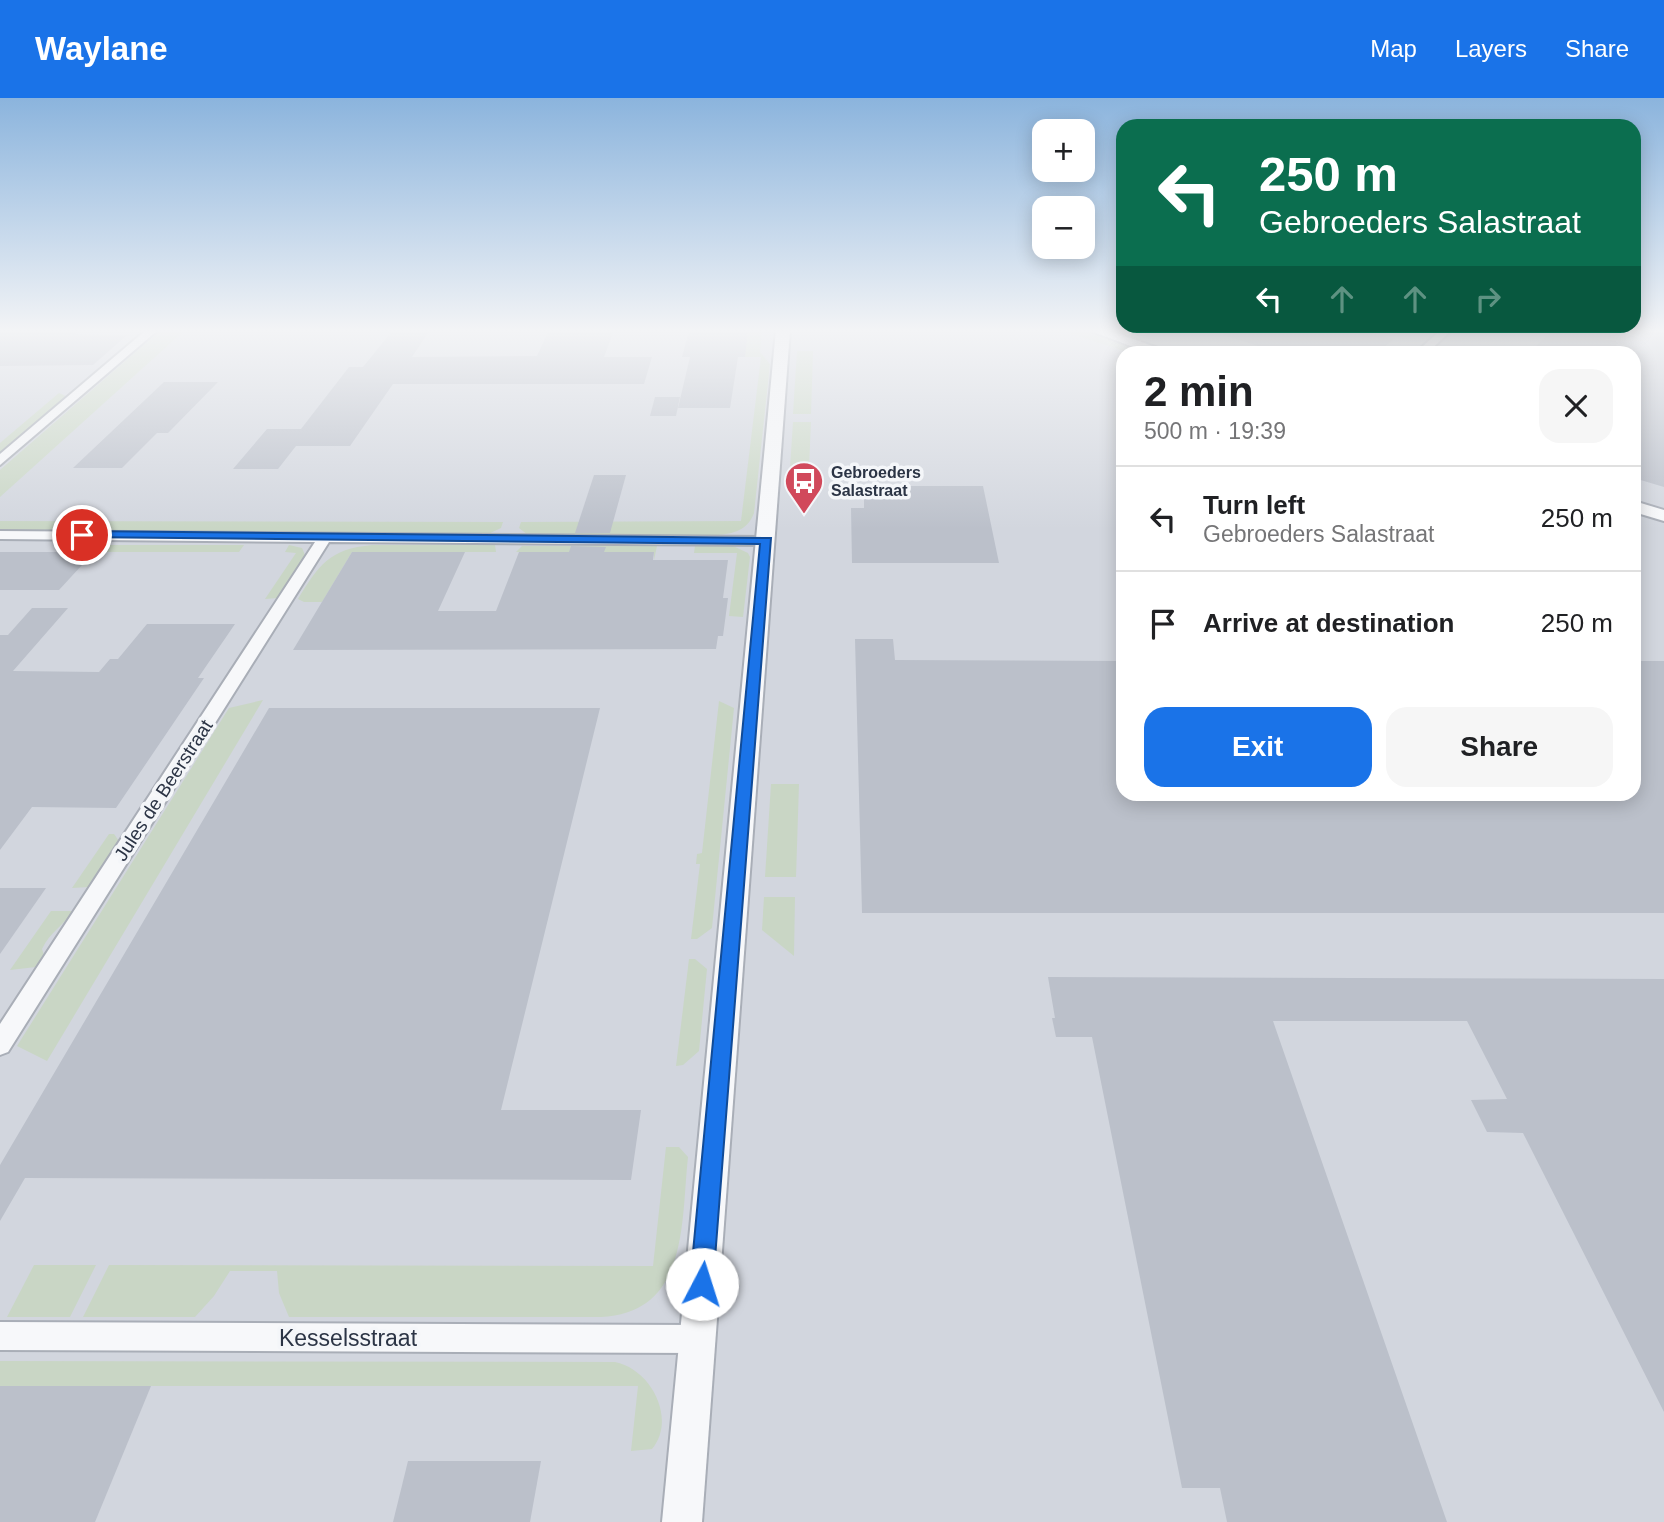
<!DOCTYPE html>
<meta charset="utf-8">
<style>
:root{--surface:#fff;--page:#f6f6f6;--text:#202124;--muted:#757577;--line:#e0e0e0;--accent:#1a73e8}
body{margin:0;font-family:Arial,sans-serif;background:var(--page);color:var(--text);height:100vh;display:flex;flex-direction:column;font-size:26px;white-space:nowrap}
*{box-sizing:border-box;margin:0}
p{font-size:23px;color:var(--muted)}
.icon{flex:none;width:38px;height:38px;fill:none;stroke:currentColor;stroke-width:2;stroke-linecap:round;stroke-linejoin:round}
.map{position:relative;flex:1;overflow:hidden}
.panel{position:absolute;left:1116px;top:248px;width:525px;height:455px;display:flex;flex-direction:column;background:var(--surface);border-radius:21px;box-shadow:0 4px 18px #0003}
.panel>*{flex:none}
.banner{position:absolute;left:1116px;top:21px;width:525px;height:214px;border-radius:21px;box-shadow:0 4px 18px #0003;background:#0b6e4f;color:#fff;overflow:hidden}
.buttons{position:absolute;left:1032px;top:21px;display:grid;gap:14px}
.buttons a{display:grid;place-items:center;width:63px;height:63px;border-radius:14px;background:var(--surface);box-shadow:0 4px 18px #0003;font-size:35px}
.pin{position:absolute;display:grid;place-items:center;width:60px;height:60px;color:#fff;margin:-30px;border:4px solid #fff;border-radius:50%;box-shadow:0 2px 7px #0007}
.me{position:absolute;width:77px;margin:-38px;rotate:5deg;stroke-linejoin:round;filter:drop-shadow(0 0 5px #0008)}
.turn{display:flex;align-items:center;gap:24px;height:147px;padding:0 28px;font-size:32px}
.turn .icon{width:91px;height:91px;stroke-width:2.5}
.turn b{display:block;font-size:49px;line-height:60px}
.lanes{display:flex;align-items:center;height:66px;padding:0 28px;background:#0003;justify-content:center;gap:35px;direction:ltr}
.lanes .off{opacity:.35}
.round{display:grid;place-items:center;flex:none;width:74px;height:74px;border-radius:21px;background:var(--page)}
.summary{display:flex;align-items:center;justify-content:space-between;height:119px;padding:0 28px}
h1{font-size:42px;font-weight:700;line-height:52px}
.cta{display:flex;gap:14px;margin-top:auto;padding:14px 28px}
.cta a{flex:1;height:80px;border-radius:21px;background:var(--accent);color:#fff;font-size:28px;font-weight:700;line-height:80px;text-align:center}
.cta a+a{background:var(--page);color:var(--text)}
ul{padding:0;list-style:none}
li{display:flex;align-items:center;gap:21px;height:105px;padding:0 28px;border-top:2px solid var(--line)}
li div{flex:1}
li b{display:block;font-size:26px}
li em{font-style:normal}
header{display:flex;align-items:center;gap:42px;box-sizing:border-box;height:98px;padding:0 35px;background:var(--accent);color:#fff}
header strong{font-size:33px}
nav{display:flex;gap:38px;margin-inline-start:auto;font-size:24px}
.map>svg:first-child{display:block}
.built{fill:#d2d6de;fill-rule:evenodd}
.green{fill:#c9d6c5}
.building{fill:#bbc0ca}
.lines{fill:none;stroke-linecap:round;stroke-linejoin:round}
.minor-casing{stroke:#a9aeb7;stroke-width:4}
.tertiary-casing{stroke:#a9aeb7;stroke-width:4}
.minor{fill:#f7f8fa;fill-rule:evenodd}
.tertiary{fill:#f7f8fa;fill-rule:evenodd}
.route{fill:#1a73e8;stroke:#114b97;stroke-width:2}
.labels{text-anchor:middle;stroke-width:7;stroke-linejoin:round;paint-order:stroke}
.far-poi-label{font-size:16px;font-weight:bold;fill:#2b3445;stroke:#f4f6f9;text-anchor:start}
.street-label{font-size:19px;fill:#2b3445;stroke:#f4f6f9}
.near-street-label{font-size:23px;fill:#2b3445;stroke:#f4f6f9}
</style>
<header>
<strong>Waylane</strong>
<nav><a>Map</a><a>Layers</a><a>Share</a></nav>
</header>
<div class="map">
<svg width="1664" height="1424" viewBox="0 0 1664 1424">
<rect width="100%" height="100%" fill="#e4e7ec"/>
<!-- built -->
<path class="built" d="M0,232H1664V1424H0ZM1124,256H1634V696H1124Z"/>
<!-- green -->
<g class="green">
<path d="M161,232H185L0,399V372Z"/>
<path d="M726,232H762L760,254L770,266L754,415C748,432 733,436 717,437H528L519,430L521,424L741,423L761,259H744Z"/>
<path d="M1060,232H1086L1153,255H1130Z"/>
<path d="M797,253H813L811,316H793Z"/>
<path d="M59,295L68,299L0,356V345Z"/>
<path d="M793,324H811L809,370H818V409L817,381L806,385L805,370H790Z"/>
<path d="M0,423L503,424L501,430L486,437L0,436Z"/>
<path d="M67,447H244L239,454H67L69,451H64Z"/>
<path d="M289,447L302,450L305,457L278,500L265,501L296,455L285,454Z"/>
<path d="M372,447H495L496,454H352L322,504H304L298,501C319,467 329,451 372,447Z"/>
<path d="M522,448H657L654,462V454H516Z"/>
<path d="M695,448H733L748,455L750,459L743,519L729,518L737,455H694Z"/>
<path d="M263,602L47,963L17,948L229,610Z"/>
<path d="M719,603L734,610L712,830L697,841H691L700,766H696L697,756L702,755Z"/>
<path d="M771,686H799L796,779H765Z"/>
<path d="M109,736H114L119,743L89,789L72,790Z"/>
<path d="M764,799H795L794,858L762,832Z"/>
<path d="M51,813H73C64,827 50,834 42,851L44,857L36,869L10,872Z"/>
<path d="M689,861H695L707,871L699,953L683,967L676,968Z"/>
<path d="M666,1049H679L688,1059C681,1123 689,1215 601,1219H289L279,1195L277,1173H230L214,1198L195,1219H83L109,1167L653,1168Z"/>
<path d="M34,1167H96L70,1219H7Z"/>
<path d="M0,1263L615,1264C651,1271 677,1321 652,1351L631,1353L638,1288H0Z"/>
</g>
<!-- building -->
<g class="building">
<path d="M0,232H81L75,236L127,237L93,267L0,268Z"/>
<path d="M393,232H430L412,259L537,258L549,232H614L604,259H652L644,286H393L350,348H296L278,371H233L267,331H301L349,269H363Z"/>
<path d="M1224,232H1362L1394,241L1376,256H1312L1301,252L1297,256H1284L1223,237Z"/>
<path d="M1552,232H1664V389L1634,380V256H1528Z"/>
<path d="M689,233H748L745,259H738L730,310H678L690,259H682Z"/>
<path d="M164,284H218L168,335H157L122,370H73Z"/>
<path d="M655,299H680L676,318H650Z"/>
<path d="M594,377H626L610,435H575Z"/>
<path d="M864,388H983L999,465H852L851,410H864Z"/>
<path d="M571,448L606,449L604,454H654L653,462H728L723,500H728L723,538H718L716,551L293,552L352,454H465L438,513H496L519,454H569Z"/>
<path d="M0,454H94L59,492H0Z"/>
<path d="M32,510H68L13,573L99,574L110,561H118L147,526H235L198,580H204L116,710L32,709L0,752V537H8Z"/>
<path d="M855,541H893L895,562L1124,563V696H1634V563H1664V815H862Z"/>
<path d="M269,610H600L501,1012H641L631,1082L25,1080L0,1123V1067Z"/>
<path d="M0,790H46L0,856Z"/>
<path d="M1048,879L1664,881V1314L1523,1035L1487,1034L1471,1002L1507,1001L1467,923H1273L1447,1424H1227L1220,1390H1182L1092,939H1056L1052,920H1055Z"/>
<path d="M0,1288H151L95,1424H0Z"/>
<path d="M408,1363H541L530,1424H393Z"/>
</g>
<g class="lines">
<!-- minor casing -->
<g class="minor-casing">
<g id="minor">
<path d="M146,232H158L0,367V356Z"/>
<path d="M1441,232H1452L1426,256H1414Z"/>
<path d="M0,433L766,439L773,443L766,447L329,444L8,954L0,957V926L315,444L0,441Z"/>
<path d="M0,1224L697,1227L707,1231L711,1241L707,1251L697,1255L0,1252Z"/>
</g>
</g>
<!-- tertiary casing -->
<g class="tertiary-casing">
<g id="tertiary">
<path d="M776,232H790L702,1424H662Z"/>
<path d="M1088,232H1109L1174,256H1152Z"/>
<path d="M1634,403L1664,412V423L1634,414Z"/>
</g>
</g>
<!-- minor -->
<use href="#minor" class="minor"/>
<!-- tertiary -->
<use href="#tertiary" class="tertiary"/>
</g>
<!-- sky -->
<linearGradient id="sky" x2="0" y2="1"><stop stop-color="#8bb4dd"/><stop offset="0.54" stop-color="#f3f4f6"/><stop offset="1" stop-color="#f3f4f6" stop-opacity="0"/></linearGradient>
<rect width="1664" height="431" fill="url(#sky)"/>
<!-- route -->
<path class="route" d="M82,433L771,440L713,1186L710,1194L702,1197L694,1194L690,1186L760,446L77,439V434Z"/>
<!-- icons -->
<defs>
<g id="bus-pin" transform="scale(2.0125)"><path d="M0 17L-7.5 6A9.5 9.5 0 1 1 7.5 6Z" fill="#d1495b" stroke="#f4f6f9"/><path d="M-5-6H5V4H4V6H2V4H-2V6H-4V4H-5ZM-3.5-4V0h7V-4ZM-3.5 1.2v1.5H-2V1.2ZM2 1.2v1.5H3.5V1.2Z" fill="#fff"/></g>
</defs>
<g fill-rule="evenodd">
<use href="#bus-pin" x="804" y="383"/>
</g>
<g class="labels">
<!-- far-poi labels -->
<g class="far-poi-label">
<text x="831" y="380">Gebroeders<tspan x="831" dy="18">Salastraat</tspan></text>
</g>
<!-- street labels -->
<g class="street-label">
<text transform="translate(163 692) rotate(-57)" y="7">Jules de Beerstraat</text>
</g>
<!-- near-street labels -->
<g class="near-street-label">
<text x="348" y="1248">Kesselsstraat</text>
</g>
</g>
</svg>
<div class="buttons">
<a>+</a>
<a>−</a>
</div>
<div class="pin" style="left:82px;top:437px;background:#d93025"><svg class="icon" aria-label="arrive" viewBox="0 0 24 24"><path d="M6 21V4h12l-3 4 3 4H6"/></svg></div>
<svg class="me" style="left:702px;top:1186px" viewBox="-20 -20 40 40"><circle r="19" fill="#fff"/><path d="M0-13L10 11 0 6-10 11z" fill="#1a73e8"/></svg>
<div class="banner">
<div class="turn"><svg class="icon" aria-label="left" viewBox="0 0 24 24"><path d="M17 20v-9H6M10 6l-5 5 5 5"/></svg><div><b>250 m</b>Gebroeders Salastraat</div></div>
<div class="lanes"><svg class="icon" aria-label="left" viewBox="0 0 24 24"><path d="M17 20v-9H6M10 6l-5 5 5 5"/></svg><svg class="icon off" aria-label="ahead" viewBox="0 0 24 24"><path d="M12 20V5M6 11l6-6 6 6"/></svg><svg class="icon off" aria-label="ahead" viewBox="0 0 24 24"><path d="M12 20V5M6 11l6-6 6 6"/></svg><svg class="icon off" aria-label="right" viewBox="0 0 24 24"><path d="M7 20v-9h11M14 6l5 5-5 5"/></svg></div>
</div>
<section class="panel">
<div class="summary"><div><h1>2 min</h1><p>500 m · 19:39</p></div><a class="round"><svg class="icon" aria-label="close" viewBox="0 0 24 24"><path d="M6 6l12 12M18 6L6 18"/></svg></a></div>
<ul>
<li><svg class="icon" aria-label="left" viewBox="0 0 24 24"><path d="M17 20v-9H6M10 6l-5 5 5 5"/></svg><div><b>Turn left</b><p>Gebroeders Salastraat</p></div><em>250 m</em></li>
<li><svg class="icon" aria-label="arrive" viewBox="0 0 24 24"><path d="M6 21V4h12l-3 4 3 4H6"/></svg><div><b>Arrive at destination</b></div><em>250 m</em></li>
</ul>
<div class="cta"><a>Exit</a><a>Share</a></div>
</section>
</div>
